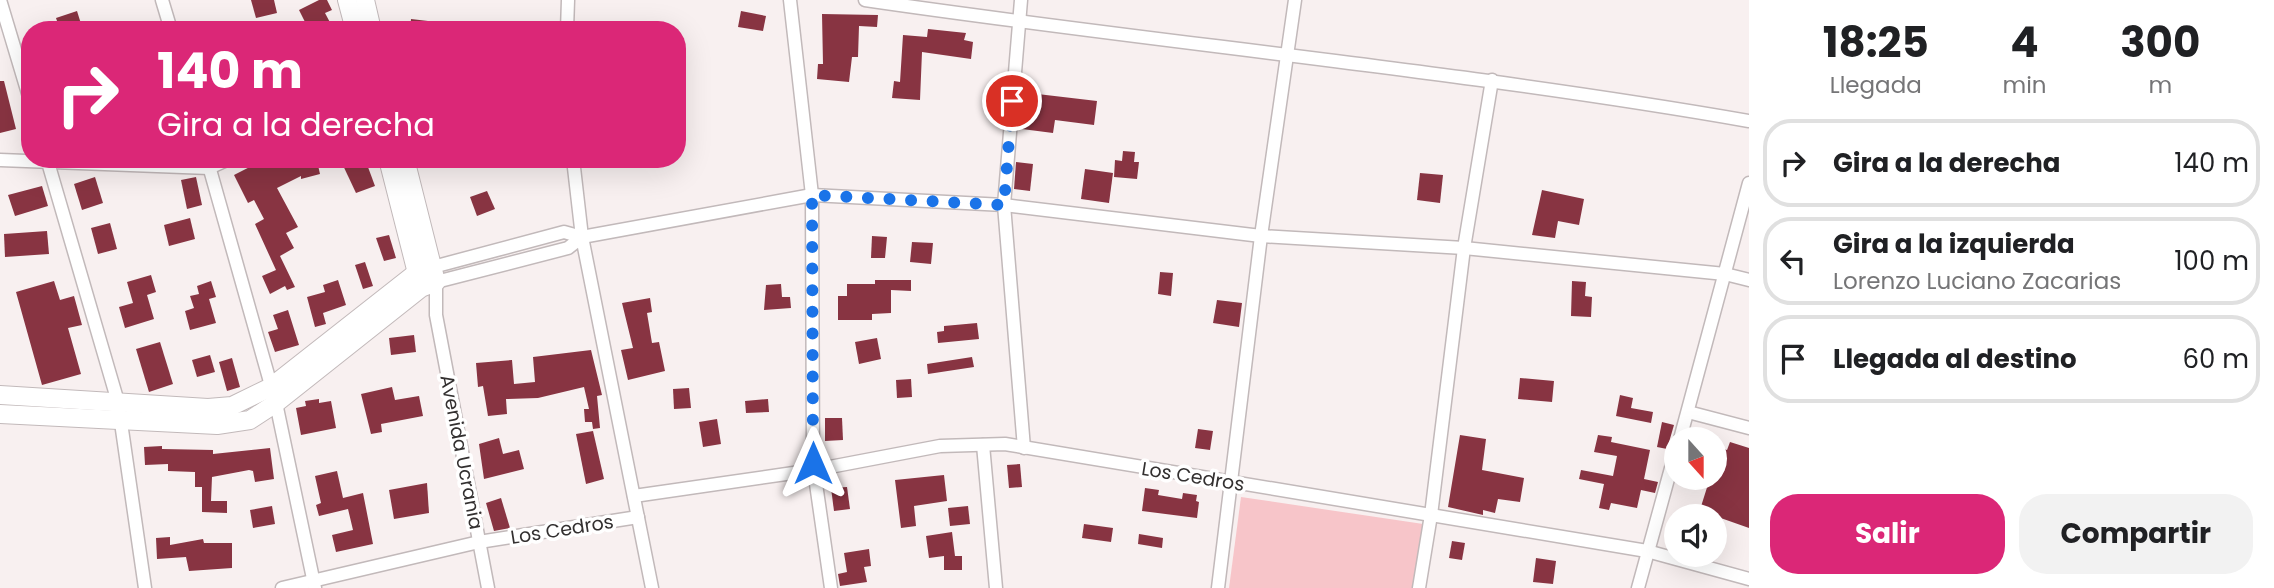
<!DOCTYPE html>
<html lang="es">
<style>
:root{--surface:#fff;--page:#f2f2f2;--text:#202124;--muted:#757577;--line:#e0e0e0;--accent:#db2777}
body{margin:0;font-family:Poppins,sans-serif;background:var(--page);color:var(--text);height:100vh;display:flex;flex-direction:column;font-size:26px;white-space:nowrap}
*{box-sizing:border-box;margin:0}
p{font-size:23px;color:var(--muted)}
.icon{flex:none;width:38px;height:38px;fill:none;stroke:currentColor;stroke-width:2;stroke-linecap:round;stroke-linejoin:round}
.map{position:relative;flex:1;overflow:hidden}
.side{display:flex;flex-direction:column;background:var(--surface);width:525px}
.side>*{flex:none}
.banner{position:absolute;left:21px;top:21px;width:665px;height:147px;border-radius:28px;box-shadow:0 7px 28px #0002;background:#db2777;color:#fff;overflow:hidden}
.needle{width:46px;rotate:159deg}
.buttons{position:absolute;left:1664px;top:427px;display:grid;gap:14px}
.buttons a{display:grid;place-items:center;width:63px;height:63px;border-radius:50%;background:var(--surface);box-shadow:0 7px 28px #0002;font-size:35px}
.pin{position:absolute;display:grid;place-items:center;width:60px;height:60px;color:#fff;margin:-30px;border:4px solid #fff;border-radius:50%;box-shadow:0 2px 7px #0007}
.me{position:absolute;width:77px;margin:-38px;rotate:0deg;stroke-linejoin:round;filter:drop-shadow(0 0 5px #0008)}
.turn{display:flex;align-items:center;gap:24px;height:147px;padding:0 21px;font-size:32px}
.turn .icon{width:91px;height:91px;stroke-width:2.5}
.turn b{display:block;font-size:49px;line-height:60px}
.eta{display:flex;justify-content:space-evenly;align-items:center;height:119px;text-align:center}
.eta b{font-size:42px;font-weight:700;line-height:49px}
.cta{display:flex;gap:14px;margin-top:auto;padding:14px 21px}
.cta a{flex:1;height:80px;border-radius:28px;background:var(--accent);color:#fff;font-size:28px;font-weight:700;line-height:80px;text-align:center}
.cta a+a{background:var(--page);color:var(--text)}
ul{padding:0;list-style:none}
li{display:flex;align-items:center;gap:21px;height:88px;margin:0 14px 10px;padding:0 7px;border:4px solid var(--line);border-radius:28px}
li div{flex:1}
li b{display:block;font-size:26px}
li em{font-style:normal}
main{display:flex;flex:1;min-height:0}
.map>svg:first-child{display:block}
.green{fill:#f7c5c9}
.building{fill:#883442}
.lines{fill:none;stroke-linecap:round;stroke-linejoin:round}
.street-casing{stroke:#c2b9ba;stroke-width:15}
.secondary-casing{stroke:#c2b9ba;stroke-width:20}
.street{stroke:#fff;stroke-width:12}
.secondary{stroke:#fff;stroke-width:18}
.route{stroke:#1a73e8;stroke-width:12;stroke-dasharray:0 21.6}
.labels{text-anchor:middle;stroke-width:7;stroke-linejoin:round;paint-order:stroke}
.street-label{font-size:19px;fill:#333030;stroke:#fff}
</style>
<main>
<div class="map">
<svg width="1749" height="588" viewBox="0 0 1749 588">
<rect width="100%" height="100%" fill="#f8f0f0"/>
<!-- green -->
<path class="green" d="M1241,497L1430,525L1422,588H1229Z"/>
<!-- building -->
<g class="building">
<path d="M251,0H274L277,13L256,18Z"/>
<path d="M319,0H327L332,10L325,13L334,30H309L299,10Z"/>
<path d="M77,11L83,30H60L56,18Z"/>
<path d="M741,11L766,16L763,31L738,27Z"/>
<path d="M822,14L878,15L877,27L859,26L858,57H852L849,82L817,79L818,64H823Z"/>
<path d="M411,19L445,23L444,30H410Z"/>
<path d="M928,29L966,33L964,40L973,42L971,59L922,52L920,100L892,98L894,81L900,82L903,35L927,37Z"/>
<path d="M0,81H4L16,129L0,133Z"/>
<path d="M1029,93L1097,101L1094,125L1055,120L1053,133L1022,129Z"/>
<path d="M1123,151L1135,152L1134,162H1139L1137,179L1114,177L1115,160L1122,161Z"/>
<path d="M265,159H284L288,168L317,161L320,174L301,179V176L277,188L298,227L286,233L294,248L280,256L295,287L287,290L285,286L270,294L262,276L276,270L255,224L264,219L254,200L248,203L234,175Z"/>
<path d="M340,159H365L375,186L356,193Z"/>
<path d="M1016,162L1033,164L1030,191L1014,189Z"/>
<path d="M1085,169L1113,173L1109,203L1081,199Z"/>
<path d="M1420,173L1443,175L1440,203L1417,200Z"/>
<path d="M95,177L103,203L82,210L74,184Z"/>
<path d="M196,177L202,205L187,209L181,180Z"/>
<path d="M42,186L48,206L15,216L8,195Z"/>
<path d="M1542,190L1584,199L1579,225L1558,221L1555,238L1532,235Z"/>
<path d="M487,191L495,209L477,216L470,197Z"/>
<path d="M190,218L195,239L169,246L164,225Z"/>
<path d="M110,223L117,249L98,254L91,228Z"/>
<path d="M47,231L49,254L5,257L4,234Z"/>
<path d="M389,235L396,258L384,261L376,238Z"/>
<path d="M872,236L887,237L885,258H871Z"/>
<path d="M912,242L933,243L931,264L910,262Z"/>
<path d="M365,262L373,286L363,289L355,265Z"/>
<path d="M1160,272L1173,273L1171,296L1158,294Z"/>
<path d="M151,275L156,292L147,295L154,319L125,328L119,307L133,303L127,282Z"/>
<path d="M338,280L346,305L323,313L326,324L315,327L307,297L325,292L323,285Z"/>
<path d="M875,280H911V291L891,290V313L872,314V320H838V296H847V284H875Z"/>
<path d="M54,281L60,300L74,296L82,325L68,328L81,374L42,385L16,292Z"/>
<path d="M211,281L216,297L209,299L216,323L190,330L185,311L194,308L190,296L199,294L197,286Z"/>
<path d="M1572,281L1586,282L1585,296L1592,297L1591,317L1571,316Z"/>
<path d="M781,284L782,297H790L791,308L764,310L766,285Z"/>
<path d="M650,298L652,312L647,313L652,343L659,342L665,371L628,380L621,350L633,348L622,303Z"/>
<path d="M1217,300L1242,303L1239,327L1213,323Z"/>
<path d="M288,310L299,345L275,352L268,332L278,329L273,315Z"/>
<path d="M977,323L979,339L938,343L937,332L944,331V326Z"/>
<path d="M414,335L416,352L391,355L389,338Z"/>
<path d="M877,338L881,359L859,364L855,342Z"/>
<path d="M160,342L173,384L149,392L136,349Z"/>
<path d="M591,350L602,395L597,396L600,428L593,429L592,422H585L584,409H589L584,387L538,398L506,399L507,414L488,416L483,386L478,387L476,363L512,360L514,384L535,382L533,357Z"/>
<path d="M210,355L215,372L197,377L192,360Z"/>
<path d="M972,357L974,367L928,374L927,364Z"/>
<path d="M232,358L240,387L227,391L219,362Z"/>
<path d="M1520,378L1554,381L1552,402L1518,399Z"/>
<path d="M911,379L912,397L897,398L896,380Z"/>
<path d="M392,387L395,400L419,396L423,416L381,424L382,432L371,434L361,394Z"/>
<path d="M689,388L691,408L674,409L673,389Z"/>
<path d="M1620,395L1633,398L1631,408L1653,412L1651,423L1616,416Z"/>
<path d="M319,399V403L331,401L336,428L301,435L296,408L306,406L305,401Z"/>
<path d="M768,399L769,412L746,413L745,401Z"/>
<path d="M825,418H842L843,440L825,441Z"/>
<path d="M717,419L721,444L703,447L699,422Z"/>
<path d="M1662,422L1674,425L1667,449L1657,447Z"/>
<path d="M1198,429L1213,431L1210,450L1195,448Z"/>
<path d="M593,431L604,479L586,484L576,434Z"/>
<path d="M1460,435L1486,439L1482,470L1524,478L1520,502L1498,499L1495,513L1483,510V515L1448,507Z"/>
<path d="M1598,435L1612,437L1611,442L1650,450L1644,479L1658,482L1655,493L1641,490L1637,508L1611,503L1609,510L1599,508L1604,484L1579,479L1581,470L1613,476L1617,456L1594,452Z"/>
<path d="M499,438L503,454L519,450L524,469L484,479L479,444Z"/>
<path d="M1730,442L1749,448V528L1715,516H1698L1710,478H1715V446L1727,450Z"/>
<path d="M162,446V449L213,450V454L270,448L274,479L255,482L253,471L249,470L212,477L211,501H227V513L202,512V487H195V472L168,471V464L145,465L144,447Z"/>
<path d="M1020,464L1022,487L1009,488L1007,465Z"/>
<path d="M337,471L343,498L363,493L373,544L336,552L332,535L353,530L348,509L319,516L316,505L321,503L315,476Z"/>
<path d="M944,475L947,501L914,506L916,526L901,528L895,480Z"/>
<path d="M427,483L429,513L394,519L389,490Z"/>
<path d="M847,487L850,509L834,511L831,488Z"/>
<path d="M1145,488L1159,490L1158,495L1182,499L1183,493L1197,495L1196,501L1199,502L1197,518L1142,511Z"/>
<path d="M501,498L510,528L494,531L486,503Z"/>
<path d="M272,506L275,524L253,528L250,510Z"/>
<path d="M968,506L970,524L950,526L948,508Z"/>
<path d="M1084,524L1113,528L1111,542L1082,538Z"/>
<path d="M952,532L955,556H962V570H944V556L929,558L926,536Z"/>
<path d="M1139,534L1163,538L1162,548L1138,544Z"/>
<path d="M170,537V545L203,539L204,543H232V568L189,571L186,557L157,559L156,538Z"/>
<path d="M1452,541L1465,543L1462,560L1449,558Z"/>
<path d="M869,549L871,566L864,567L867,582L840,586L838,574L847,572L844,553Z"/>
<path d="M1536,558L1556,561L1553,584L1533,582Z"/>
</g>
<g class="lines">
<!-- street casing -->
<g class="street-casing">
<g id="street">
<path d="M0,0L30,100"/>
<path d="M162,0L171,30"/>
<path d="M790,0L812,195L813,463L831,588"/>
<path d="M865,0C1159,43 1456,70 1749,121"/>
<path d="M1021,0L1004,205L1024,448"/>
<path d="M567,30L568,0"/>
<path d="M47,159L118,402L145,588"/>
<path d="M207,159L276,403L315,588"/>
<path d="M573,159L582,237L652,588"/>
<path d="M0,160L209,168L229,159"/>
<path d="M582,237L812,195L1004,205L1261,236L1464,248L1725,274L1749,280"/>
<path d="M433,267L564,232L582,237L568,248L436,282V315L488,588"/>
<path d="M1688,412L1749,428"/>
<path d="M1680,439L1749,183"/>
<path d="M983,445L996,588"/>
<path d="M634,496L814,470L940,446L1005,444L1647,551L1749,579"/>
<path d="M282,588L479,542L638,517"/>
<path d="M1218,588L1261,236L1295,0"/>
<path d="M1419,588L1431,515L1464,248L1492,80"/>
<path d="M1638,588L1676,450"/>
</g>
</g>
<!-- secondary casing -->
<g class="secondary-casing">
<g id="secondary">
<path d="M347,0L355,30"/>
<path d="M365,0L372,30"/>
<path d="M388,159L419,281"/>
<path d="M0,395L208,408L232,406L271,387L416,273L433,267"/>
<path d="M0,414L217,425L250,420L276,403L421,288L436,282L405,159"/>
</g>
</g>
<!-- street -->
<use href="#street" class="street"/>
<!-- secondary -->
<use href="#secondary" class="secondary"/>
</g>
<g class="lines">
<!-- route -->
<path class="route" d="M813,463L812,195L1004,205L1012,101"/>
</g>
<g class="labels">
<!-- street labels -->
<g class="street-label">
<text transform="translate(462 452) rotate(79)" y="7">Avenida Ucrania</text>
<text transform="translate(1193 476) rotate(9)" y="7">Los Cedros</text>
<text transform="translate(562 529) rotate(-9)" y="7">Los Cedros</text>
</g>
</g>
</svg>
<div class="buttons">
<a><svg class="needle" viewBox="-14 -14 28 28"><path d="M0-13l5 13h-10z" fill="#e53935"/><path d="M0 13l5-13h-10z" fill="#757577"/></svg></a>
<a><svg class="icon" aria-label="sound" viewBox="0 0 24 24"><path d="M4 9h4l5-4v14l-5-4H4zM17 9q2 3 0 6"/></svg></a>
</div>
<div class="pin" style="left:1012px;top:101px;background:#d93025"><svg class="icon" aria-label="arrive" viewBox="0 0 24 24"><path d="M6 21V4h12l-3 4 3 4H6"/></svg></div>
<svg class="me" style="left:813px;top:463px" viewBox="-20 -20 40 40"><path d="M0-17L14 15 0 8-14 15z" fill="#1a73e8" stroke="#fff" stroke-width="4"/></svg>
<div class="banner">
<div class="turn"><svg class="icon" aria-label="right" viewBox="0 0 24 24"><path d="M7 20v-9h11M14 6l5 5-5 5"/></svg><div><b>140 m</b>Gira a la derecha</div></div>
</div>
</div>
<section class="side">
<div class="eta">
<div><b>18:25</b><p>Llegada</p></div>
<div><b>4</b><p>min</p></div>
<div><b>300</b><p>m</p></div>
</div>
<ul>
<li><svg class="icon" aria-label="right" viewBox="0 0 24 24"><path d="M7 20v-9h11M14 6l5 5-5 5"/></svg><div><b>Gira a la derecha</b></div><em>140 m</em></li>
<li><svg class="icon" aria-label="left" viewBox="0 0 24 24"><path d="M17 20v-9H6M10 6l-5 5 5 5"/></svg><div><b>Gira a la izquierda</b><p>Lorenzo Luciano Zacarias</p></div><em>100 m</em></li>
<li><svg class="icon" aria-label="arrive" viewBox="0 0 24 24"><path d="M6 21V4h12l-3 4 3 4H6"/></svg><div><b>Llegada al destino</b></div><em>60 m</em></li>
</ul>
<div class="cta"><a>Salir</a><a>Compartir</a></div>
</section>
</main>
